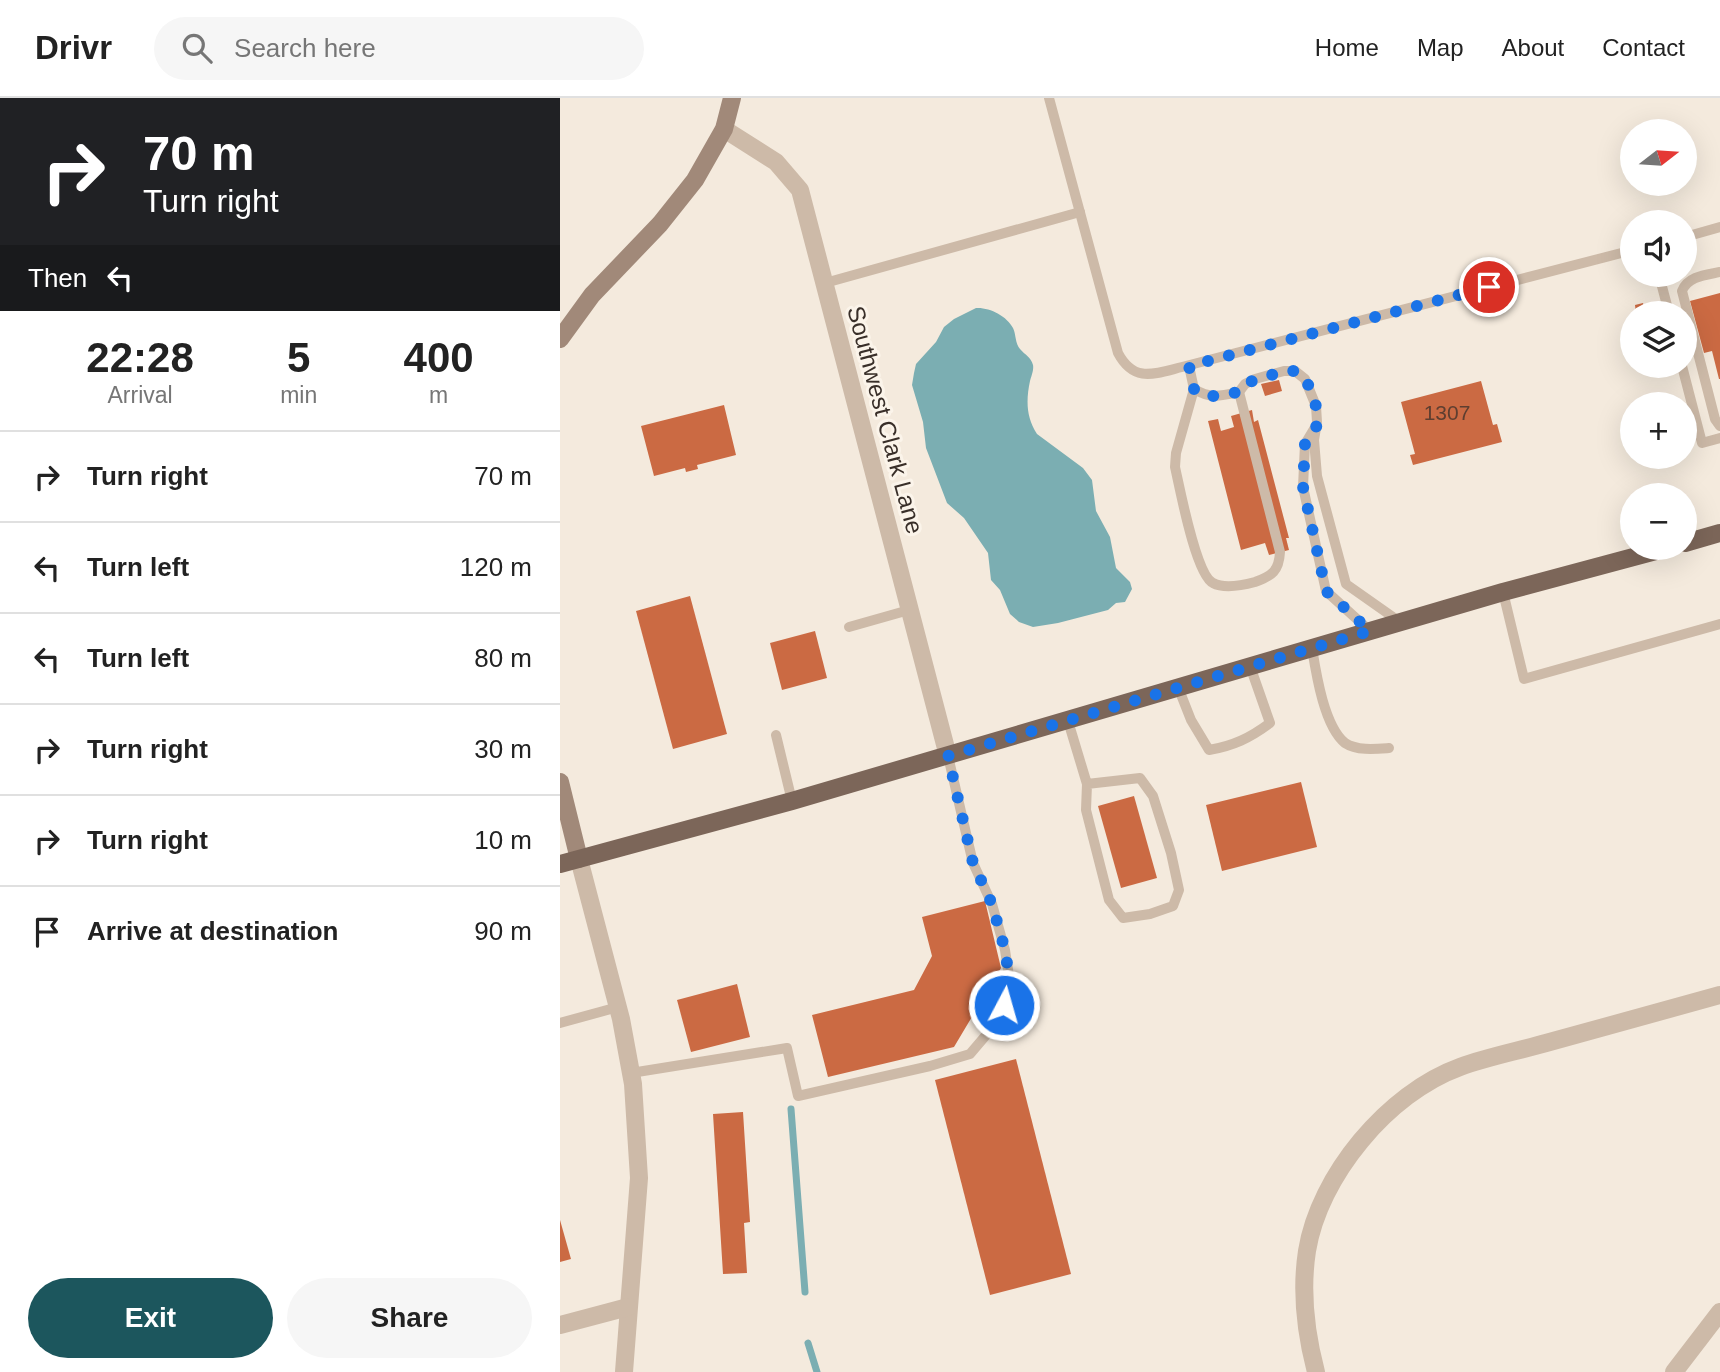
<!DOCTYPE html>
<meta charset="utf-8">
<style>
:root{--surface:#fff;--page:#f6f6f6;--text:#222;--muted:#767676;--line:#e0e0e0;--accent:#1c565d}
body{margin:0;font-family:Helvetica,sans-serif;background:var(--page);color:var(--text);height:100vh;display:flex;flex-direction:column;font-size:26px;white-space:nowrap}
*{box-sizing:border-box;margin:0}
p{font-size:23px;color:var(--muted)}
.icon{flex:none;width:38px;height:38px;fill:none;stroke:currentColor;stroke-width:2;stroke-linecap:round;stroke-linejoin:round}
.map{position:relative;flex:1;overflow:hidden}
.sheet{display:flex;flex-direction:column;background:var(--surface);width:560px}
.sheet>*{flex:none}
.banner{background:#202124;color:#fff;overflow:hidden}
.needle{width:46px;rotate:73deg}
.controls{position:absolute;left:1060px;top:21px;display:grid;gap:14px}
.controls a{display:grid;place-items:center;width:77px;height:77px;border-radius:50%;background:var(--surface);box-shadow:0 7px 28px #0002;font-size:35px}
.pin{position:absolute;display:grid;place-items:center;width:60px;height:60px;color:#fff;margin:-30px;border:4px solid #fff;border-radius:50%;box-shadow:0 2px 7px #0007}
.me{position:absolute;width:77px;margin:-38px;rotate:6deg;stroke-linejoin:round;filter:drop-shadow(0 0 5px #0008)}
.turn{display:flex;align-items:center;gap:24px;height:147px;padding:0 28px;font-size:32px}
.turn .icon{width:91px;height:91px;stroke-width:2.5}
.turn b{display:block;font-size:49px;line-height:60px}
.then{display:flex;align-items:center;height:66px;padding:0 28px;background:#0003;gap:14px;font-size:26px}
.eta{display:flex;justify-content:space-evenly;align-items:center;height:119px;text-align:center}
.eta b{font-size:42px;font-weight:800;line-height:49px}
.primary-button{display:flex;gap:14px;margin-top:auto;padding:14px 28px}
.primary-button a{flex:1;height:80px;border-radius:42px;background:var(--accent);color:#fff;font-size:28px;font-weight:800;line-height:80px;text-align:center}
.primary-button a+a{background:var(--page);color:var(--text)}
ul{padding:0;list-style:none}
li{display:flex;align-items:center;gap:21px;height:91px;padding:0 28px;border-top:2px solid var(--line)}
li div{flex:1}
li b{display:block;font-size:26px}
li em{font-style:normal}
header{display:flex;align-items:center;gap:42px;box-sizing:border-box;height:98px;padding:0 35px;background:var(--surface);border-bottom:2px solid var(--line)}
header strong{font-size:33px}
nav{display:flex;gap:38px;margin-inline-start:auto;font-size:24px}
.search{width:490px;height:63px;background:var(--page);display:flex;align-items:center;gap:18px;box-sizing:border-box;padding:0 24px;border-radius:38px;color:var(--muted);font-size:26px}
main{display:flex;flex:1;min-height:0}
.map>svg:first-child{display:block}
.water{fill:#7baeb2}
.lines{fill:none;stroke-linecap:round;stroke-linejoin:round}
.stream{stroke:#7baeb2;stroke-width:7}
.building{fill:#cb6a43}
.lane{stroke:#cdbaa8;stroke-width:10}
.street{stroke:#cdbaa8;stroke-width:18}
.secondary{stroke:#a18979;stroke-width:18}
.primary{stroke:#7c6659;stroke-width:18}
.route{stroke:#1a73e8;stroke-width:12;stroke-dasharray:0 21.6}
.labels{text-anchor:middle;stroke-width:6;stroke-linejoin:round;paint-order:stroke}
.number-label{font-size:21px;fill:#5e3e30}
.street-label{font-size:24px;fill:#392f29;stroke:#fbf4ea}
</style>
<header>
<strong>Drivr</strong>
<div class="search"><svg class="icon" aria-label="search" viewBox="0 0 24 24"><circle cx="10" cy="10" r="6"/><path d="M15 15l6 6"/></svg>Search here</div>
<nav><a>Home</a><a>Map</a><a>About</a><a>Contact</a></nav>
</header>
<main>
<section class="sheet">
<div class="banner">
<div class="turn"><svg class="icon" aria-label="right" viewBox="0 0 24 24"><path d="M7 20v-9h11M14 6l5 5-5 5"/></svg><div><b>70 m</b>Turn right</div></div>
<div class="then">Then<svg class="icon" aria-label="left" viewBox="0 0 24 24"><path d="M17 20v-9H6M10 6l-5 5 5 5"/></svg></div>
</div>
<div class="eta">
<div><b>22:28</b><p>Arrival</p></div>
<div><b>5</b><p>min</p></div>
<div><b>400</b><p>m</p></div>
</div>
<ul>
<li><svg class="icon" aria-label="right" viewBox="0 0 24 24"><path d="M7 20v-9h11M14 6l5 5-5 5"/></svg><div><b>Turn right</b></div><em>70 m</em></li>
<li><svg class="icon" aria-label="left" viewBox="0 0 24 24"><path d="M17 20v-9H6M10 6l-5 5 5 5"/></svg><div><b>Turn left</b></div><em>120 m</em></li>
<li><svg class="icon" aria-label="left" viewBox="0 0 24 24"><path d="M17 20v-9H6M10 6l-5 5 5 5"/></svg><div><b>Turn left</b></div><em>80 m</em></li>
<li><svg class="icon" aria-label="right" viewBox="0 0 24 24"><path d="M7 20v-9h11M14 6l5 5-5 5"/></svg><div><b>Turn right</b></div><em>30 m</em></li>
<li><svg class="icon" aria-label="right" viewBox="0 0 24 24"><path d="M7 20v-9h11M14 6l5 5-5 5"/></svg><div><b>Turn right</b></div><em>10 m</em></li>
<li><svg class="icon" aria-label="arrive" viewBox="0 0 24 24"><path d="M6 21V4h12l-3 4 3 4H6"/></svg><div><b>Arrive at destination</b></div><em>90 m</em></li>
</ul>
<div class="primary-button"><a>Exit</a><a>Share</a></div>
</section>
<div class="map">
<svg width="1160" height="1274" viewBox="0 0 1160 1274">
<rect width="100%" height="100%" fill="#f4eadd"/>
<!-- water -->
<path class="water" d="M416,210C429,209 447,218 453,230C456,236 455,245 460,251C465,257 471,259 473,267C474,272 471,279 470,283C466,302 466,319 477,336L523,370L532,382L536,413L550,439L556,470L570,484L572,491L565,504L556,505L548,512L498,525L473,529L459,524L450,516L440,492L431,482L428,455L404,420L387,405L366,350L363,324L352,287L354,275L356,266L376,244L384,229L394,221Z"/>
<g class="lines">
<!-- stream -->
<g class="stream">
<path d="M231,1011L245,1194"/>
<path d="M248,1245L257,1274"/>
</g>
</g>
<!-- building -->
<g class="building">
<path d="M1160,195V281H1159L1152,253L1144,255L1130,203Z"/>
<path d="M1083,205L1085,214L1076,215L1075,207Z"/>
<path d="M719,282L722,293L705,298L701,286Z"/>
<path d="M921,283L933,327L937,326L942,344L853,367L850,357L855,356L841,304Z"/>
<path d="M164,307L176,357L137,367L138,371L126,374L125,370L94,378L81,328Z"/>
<path d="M692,312L694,324L698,322L729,440H726L729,452L709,457L705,445L681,452L648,323L658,321L661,333L674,329L671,318Z"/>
<path d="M130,498L167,636L113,651L76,513Z"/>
<path d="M255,533L267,580L222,592L210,545Z"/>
<path d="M741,684L757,749L662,773L646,707Z"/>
<path d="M574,698L597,780L561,790L538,708Z"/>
<path d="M425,803L441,870L394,949L268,979L252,917L354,892L372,858L362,819Z"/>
<path d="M177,886L190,939L131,954L117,902Z"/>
<path d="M456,961L511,1176L430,1197L375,982Z"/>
<path d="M183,1014L190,1124L184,1125L187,1175L163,1176L153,1016Z"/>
<path d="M0,1122L11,1161L0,1164Z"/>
</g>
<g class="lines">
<!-- lane -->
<g class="lane">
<path d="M489,0L558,255C574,285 594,276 622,269L1073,152"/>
<path d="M1125,139L1160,129"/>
<path d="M1160,174C1146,177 1128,178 1122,193L1155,321L1160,328"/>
<path d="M1099,177L1109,215"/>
<path d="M265,185L520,114"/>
<path d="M629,268L634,291L616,355L615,369C620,391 636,477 653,485C664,491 684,487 695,484C712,478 719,473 720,454L679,294"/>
<path d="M1122,268L1142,345L1160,340"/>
<path d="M634,291C650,301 661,298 679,294L685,286L695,281L724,273H735L745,281L756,308L757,324L754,342L757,378L786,486L840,524"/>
<path d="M754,331L745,346L743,389L766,493L810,533"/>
<path d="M943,494L964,581L1160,526"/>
<path d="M289,529L349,512"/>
<path d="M752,550C756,575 764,628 785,645C797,653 816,651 829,650"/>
<path d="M618,589L631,622L649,652C673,648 690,640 710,625L690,568"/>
<path d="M508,623L527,686L526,712L549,802L563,820L590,816L613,808L619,792L611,755L593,698L580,680L527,686"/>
<path d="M216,637L232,703"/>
<path d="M0,925L58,909"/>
<path d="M71,975L227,950L238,998L370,968L410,956L427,936L444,907L449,878L445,852L432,806L413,765L388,658"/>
</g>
<!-- street -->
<g class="street">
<path d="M164,31L216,64L240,92L388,658"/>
<path d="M19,761L61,921L73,986L79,1080L64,1274"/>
<path d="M0,1227L68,1209"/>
<path d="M756,1274C746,1236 741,1192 747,1153C759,1078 828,995 900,969C927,959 958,953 986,945C1044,929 1102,913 1160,897"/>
<path d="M1114,1274L1160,1214"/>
</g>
<!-- secondary -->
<g class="secondary">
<path d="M0,241L32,197L100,126L135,82L164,31L172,0"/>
<path d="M0,684L19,761"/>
</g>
<!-- primary -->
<g class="primary">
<path d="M1125,445L1160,435"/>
<path d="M0,766L232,703L943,494L1107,450"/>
</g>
</g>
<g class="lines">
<!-- route -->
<path class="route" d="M444,907L449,878L445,852L432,806L413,765L388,658L810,533L766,493L743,389L745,345L756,330L757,324L756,308L746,281L735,273H724L695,282L685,286L679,294L647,299L634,291L629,268L929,189"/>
</g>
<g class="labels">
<!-- number labels -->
<g class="number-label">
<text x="887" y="322">1307</text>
</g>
<!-- street labels -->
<g class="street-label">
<text transform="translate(325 322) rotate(75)" y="8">Southwest Clark Lane</text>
</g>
</g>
</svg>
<div class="controls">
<a><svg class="needle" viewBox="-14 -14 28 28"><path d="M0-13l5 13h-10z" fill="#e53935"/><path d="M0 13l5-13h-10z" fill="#767676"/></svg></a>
<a><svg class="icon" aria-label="sound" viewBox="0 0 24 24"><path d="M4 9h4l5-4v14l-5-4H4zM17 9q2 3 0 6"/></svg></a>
<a><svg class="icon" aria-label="layers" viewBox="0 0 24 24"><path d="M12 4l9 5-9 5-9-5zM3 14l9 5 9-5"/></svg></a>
<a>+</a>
<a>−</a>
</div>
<div class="pin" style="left:929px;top:189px;background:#d93025"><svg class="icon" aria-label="arrive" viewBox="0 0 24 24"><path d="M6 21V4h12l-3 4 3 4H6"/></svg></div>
<svg class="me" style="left:444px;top:907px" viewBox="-20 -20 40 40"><circle r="17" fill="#1a73e8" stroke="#fff" stroke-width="3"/><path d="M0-11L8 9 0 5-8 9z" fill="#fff"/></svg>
</div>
</main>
